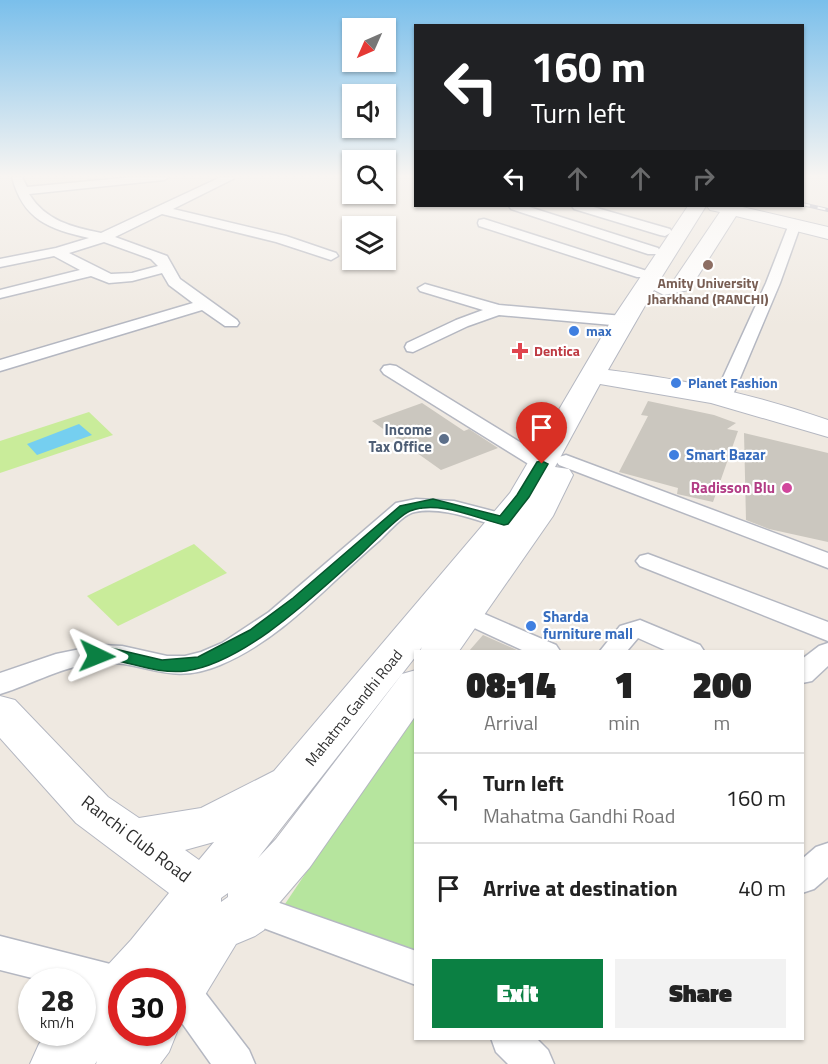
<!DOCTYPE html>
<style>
:root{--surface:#fff;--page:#f2f2f2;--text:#222;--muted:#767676;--line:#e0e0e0;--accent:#0b8043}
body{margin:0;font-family:"Titillium Web",sans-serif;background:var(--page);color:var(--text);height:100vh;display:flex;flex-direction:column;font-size:22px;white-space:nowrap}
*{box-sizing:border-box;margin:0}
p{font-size:20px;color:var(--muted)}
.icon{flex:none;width:33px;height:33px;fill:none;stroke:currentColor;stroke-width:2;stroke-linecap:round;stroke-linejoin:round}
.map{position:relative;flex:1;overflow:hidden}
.details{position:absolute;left:414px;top:650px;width:390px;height:390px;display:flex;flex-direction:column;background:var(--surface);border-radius:0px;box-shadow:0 2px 4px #0004}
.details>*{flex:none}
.banner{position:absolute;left:414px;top:24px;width:390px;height:183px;border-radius:0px;box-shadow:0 2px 4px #0004;background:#202124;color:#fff;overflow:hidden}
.needle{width:39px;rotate:225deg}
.controls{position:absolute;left:342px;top:18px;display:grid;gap:12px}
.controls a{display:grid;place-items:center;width:54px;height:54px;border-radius:0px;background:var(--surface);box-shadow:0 2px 4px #0004;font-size:30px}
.speed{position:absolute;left:18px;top:968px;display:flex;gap:12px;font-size:30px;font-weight:700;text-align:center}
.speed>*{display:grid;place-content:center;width:78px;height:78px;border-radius:50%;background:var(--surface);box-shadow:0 2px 4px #0004;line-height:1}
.speed small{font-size:15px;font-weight:400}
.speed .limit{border:9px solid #d22;background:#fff;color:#111}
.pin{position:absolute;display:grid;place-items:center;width:51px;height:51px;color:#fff;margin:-62px -26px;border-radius:50% 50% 50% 0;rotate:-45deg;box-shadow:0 0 6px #0007}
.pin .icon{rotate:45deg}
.me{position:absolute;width:66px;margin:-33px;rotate:92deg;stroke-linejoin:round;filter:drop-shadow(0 0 4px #0008)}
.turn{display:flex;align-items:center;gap:21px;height:126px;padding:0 18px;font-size:27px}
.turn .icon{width:78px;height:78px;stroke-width:2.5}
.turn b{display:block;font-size:42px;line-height:51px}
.lanes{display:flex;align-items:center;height:57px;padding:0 18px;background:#0003;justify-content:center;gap:30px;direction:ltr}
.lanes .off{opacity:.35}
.eta{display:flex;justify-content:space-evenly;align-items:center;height:102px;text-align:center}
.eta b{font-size:36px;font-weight:800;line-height:42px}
.action{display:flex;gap:12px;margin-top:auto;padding:12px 18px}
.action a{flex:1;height:69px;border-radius:0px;background:var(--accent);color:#fff;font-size:24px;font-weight:800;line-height:69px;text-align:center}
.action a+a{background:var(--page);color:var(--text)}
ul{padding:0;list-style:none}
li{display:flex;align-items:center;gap:18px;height:90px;padding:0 18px;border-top:2px solid var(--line)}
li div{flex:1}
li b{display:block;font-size:22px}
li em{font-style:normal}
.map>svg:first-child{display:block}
.green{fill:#b6e59e}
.pitch{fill:#c9ec9a}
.water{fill:#75cff0}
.building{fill:#cbc7bf}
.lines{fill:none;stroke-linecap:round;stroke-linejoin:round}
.street-casing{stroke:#b4b7c1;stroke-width:3}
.secondary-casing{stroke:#b4b7c1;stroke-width:2}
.street{fill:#fff;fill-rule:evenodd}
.secondary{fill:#fff;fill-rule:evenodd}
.rail-casing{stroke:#a3a6b8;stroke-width:4}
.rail{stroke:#fff;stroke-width:2;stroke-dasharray:8;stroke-linecap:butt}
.route{fill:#0b8043;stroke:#07532c;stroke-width:1.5}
.education-dot{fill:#8d6e63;stroke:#fff;stroke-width:2}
.shop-dot{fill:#3f7fe0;stroke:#fff;stroke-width:2}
.health-dot{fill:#e0444e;stroke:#fff;stroke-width:2}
.service-dot{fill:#5c6f8a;stroke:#fff;stroke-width:2}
.hotel-dot{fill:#d1479c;stroke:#fff;stroke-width:2}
.labels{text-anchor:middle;stroke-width:4.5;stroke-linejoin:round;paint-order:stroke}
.far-education-label{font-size:14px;font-weight:bold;fill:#785e54;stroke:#fff}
.far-shop-label{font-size:14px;font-weight:bold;fill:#366cbe;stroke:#fff;text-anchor:start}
.far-health-label{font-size:14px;font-weight:bold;fill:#be3a42;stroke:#fff;text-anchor:start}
.service-label{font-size:15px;font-weight:bold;fill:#4e5e75;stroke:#fff;text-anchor:end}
.shop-label{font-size:15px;font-weight:bold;fill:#366cbe;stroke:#fff;text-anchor:start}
.hotel-label{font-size:15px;font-weight:bold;fill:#b23c85;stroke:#fff;text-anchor:end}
.street-label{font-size:15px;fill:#2e2e2e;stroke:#fff}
.near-street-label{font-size:18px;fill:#2e2e2e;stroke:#fff}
</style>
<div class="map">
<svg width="828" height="1064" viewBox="0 0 828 1064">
<rect width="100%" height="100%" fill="#efe9e1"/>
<!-- green -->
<path class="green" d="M415,710V961L283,907Z"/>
<!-- pitch -->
<g class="pitch">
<path d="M89,412L113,435L0,473V441Z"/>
<path d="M194,544L227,573L118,626L87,596Z"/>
</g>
<!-- water -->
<path class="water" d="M79,424L92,435L37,455L27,444Z"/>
<!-- building -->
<g class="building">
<path d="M648,401L714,415L736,423L727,429L738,431L713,502L677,494L678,488L619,472L648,416L641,415Z"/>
<path d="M422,403L464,431L469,429L498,448L441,470L372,421Z"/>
<path d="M744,433L828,453V542L769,529L746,520Z"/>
<path d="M483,635L519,651H469Z"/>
</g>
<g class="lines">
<!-- street casing -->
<g class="street-casing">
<g id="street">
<path d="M12,177H22L27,187L133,177H169L164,180L29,194C46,221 72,227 101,233L221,177H234L233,179L173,209L286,236L336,253L338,256L331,260L276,242L162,214L115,237L167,256L180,279L237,320L239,323L237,326H225L202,310L0,371V360L193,303L169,285L162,273L132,281L109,283L91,276L0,298V290L80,270L54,256L0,267V259L56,248L89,238C49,229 23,220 12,177ZM104,242L151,259L158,266L132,273L111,274L69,253Z"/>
<path d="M509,206H526L658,248L660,251L658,254H648L511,209Z"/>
<path d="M572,206H590L670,229L672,232L665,236L660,235L574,209Z"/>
<path d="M484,219L647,271L649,274L647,277H637L479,226L478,223L479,220Z"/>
<path d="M795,220L801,224L780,283L732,397L729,401H717L714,397L766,283L789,224Z"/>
<path d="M425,284L499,305L623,316L631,321L623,326L499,315L468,326L413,352L407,351L405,347L407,343L456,320L483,310L420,291L418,288Z"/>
<path d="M390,365L396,366L549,460L552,464L549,468H535L384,374L381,370L384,366Z"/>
<path d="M566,455L828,553V568L559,465L556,461L559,457Z"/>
<path d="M416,499L454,501L512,516L515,521L512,526L504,528C476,521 444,506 415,512C403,514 389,532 380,540C328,584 283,639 220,665C168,687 146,660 99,663C64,665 33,684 0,694V673L56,654L100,645L122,646L167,656H185L201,652L222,643L269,612L396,503Z"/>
<path d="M648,554L828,622V641L640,566L636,561L640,556Z"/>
<path d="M466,606L556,645L560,651H524L457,620L453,614L457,608Z"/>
<path d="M640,620L700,645L704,651H667L638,638L627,651H600L620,626Z"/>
<path d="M828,643V666L812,681L802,683V659L819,646Z"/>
<path d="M828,843V877L814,889L802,893V859L816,847Z"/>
<path d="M251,893L416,951V985L239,919L234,908L239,897Z"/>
<path d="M0,936L122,967L135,972L139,981H122V1001L82,991V981H44L0,970Z"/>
<path d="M180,971L193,977L249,1050L255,1064H211L172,1009V981H165L167,977Z"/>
<path d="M491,1038H536L548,1050L554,1064H508L496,1052Z"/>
</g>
</g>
<!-- secondary casing -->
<g class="secondary-casing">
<path id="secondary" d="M688,206H706L658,283L674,280L720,212L710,210L707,206H738L828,227V239L736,216L689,290L664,295L654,290L608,370C683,379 757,395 828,420V437L711,403L600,384L555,467L569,469L573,475L553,516L459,651H420L422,647L419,651H416V656L258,858L276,839L402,674L416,670V715L310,867L274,909L264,930L255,936L236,944L191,1018L174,1025L177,1032L169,1052L160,1064H96L97,1061L95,1064H30L39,1044L49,1032H82V993L131,940L169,893L76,823L0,738V696L15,700L108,797L139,818L201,808L274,771L510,493L611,321ZM214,842L199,860L185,850ZM228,893V897L221,902V898ZM122,981H172V1032H122Z"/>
</g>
<!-- street -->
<use href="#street" class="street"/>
<!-- secondary -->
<use href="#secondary" class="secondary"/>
<!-- rail casing -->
<g class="rail-casing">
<path id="rail" d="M802,204L828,210"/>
</g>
<!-- rail -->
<use href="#rail" class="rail"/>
</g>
<!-- sky -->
<linearGradient id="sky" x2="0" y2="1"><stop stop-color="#7abfeb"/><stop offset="0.54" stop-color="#f8f5f2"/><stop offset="1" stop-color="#f8f5f2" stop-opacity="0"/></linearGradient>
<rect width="828" height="326" fill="url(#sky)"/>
<!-- route -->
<path class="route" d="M542,461L548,464L529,497L508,524L504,525C475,518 439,500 410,511C399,515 370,546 359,556C316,594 245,663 186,671C161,674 138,665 114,660C106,659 99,662 92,659L89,656L92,652L111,648L162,660L198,657L250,630L293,598L400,506L433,499L500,516L517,495L537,462Z"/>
<!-- markers -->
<circle class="education-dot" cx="708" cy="265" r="6"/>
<g class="shop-dot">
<circle cx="574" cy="331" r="6"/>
<circle cx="676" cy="383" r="6"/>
<circle cx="674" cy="455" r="6"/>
<circle cx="531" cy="626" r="6"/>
</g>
<path class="health-dot" d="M517 342h6v6h6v6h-6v6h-6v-6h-6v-6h6z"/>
<circle class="service-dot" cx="444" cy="439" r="6"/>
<circle class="hotel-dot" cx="787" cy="488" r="6"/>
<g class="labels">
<!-- far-education labels -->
<g class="far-education-label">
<text x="708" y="288">Amity University<tspan x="708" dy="16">Jharkhand (RANCHI)</tspan></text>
</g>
<!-- far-shop labels -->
<g class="far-shop-label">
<text x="586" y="336">max</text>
<text x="688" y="388">Planet Fashion</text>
</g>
<!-- far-health labels -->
<g class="far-health-label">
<text x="534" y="356">Dentica</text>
</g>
<!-- service labels -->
<g class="service-label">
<text x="432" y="435">Income<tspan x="432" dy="17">Tax Office</tspan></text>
</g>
<!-- shop labels -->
<g class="shop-label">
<text x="686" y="460">Smart Bazar</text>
<text x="543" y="622">Sharda<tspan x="543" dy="17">furniture mall</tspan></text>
</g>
<!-- hotel labels -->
<g class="hotel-label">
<text x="775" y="493">Radisson Blu</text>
</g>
<!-- street labels -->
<g class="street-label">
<text transform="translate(354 708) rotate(-51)" y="5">Mahatma Gandhi Road</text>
</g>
<!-- near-street labels -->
<g class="near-street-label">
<text transform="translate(136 839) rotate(37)" y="6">Ranchi Club Road</text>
</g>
</g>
</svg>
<div class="controls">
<a><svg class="needle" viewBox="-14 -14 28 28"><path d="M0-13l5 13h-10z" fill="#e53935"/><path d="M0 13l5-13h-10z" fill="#767676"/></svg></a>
<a><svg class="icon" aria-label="sound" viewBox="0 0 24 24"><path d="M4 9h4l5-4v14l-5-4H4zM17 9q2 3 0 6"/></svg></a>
<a><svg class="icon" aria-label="search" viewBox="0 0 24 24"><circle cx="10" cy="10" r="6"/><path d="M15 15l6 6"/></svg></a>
<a><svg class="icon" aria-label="layers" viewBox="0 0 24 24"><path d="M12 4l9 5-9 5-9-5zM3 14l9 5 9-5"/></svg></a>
</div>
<div class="speed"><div>28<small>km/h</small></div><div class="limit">30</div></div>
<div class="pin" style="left:542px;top:464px;background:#d93025"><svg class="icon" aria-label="arrive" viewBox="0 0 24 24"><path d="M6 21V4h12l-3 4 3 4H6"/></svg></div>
<svg class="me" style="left:97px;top:656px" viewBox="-20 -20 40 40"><path d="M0-17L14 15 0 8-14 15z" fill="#0b8043" stroke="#fff" stroke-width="4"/></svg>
<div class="banner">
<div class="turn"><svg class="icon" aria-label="left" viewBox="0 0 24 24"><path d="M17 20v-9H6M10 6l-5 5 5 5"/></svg><div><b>160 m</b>Turn left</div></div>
<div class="lanes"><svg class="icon" aria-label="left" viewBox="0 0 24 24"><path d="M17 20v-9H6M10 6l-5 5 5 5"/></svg><svg class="icon off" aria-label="ahead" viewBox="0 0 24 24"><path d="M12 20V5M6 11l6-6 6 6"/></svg><svg class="icon off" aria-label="ahead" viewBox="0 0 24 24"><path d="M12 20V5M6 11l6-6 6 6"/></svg><svg class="icon off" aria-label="right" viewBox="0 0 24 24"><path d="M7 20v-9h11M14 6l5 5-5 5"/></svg></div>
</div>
<section class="details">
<div class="eta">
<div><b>08:14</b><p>Arrival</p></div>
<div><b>1</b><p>min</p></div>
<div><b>200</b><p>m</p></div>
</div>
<ul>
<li><svg class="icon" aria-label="left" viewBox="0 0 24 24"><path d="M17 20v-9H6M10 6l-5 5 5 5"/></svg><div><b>Turn left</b><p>Mahatma Gandhi Road</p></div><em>160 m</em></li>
<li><svg class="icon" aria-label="arrive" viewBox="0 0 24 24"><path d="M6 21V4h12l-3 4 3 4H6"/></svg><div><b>Arrive at destination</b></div><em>40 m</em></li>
</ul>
<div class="action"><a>Exit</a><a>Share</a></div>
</section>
</div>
